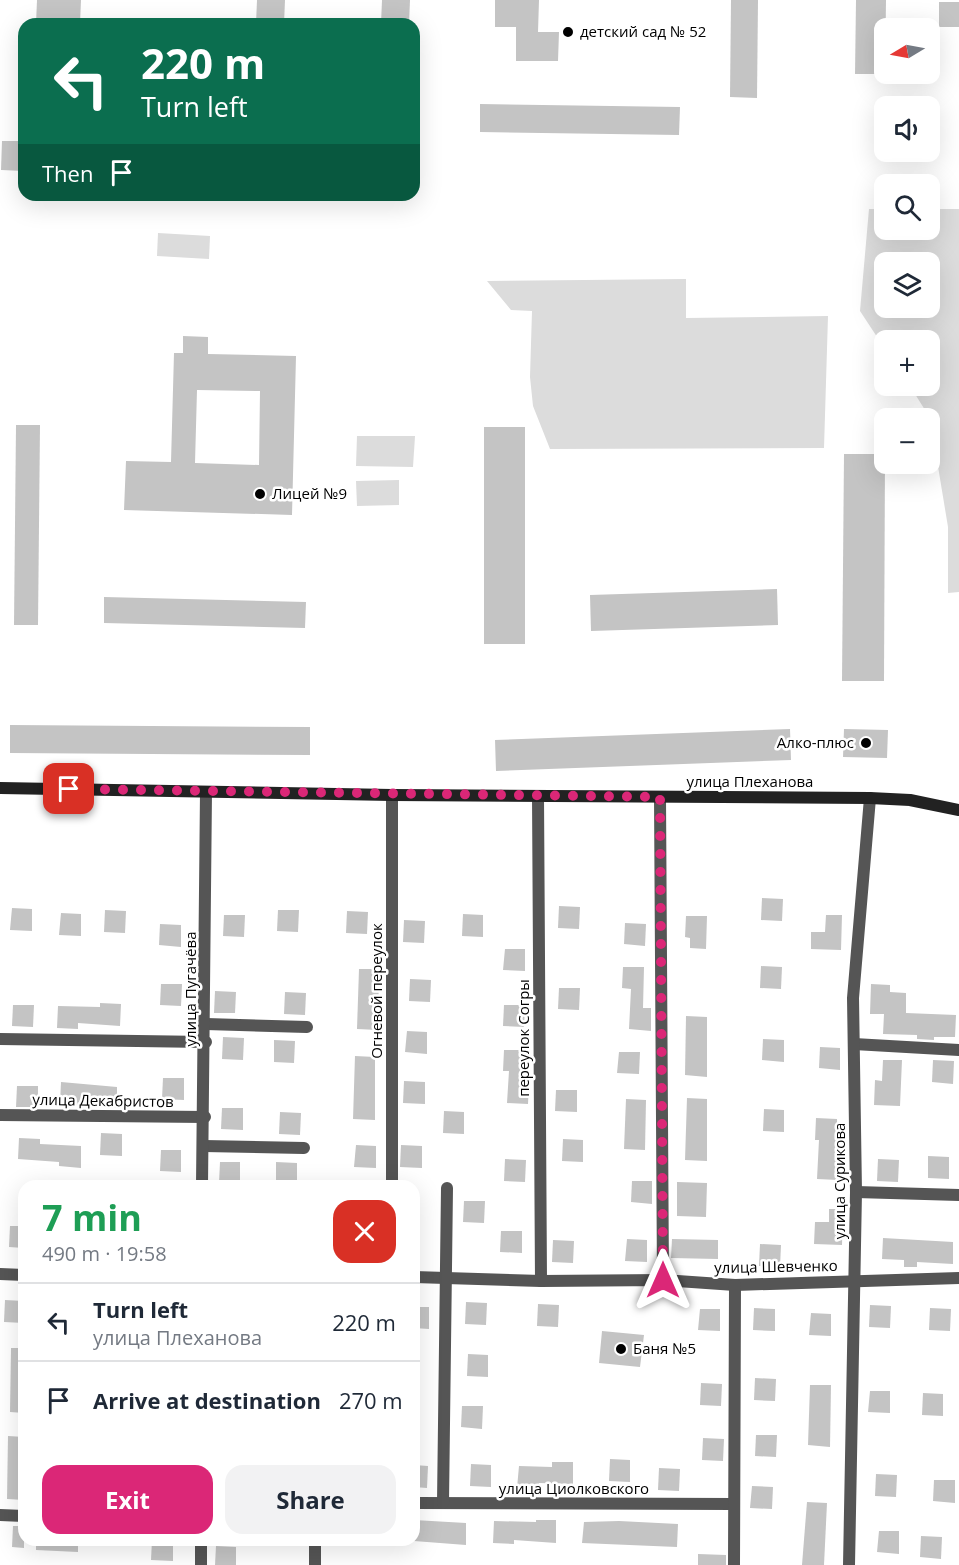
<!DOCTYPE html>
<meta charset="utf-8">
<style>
:root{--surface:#fff;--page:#f2f2f3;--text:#1f2937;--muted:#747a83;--line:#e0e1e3;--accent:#db2777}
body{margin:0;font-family:"Open Sans",sans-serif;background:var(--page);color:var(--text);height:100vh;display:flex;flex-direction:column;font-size:22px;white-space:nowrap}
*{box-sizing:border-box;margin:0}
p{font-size:20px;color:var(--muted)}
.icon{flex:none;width:33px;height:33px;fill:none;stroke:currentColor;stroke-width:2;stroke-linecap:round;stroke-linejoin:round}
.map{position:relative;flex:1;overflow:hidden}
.drawer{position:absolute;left:18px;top:1180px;width:402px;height:366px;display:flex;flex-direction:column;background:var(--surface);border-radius:18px;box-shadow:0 6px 24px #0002}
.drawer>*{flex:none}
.guide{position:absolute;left:18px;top:18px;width:402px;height:183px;border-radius:18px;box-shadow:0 6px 24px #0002;background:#0b6e4f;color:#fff;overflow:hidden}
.needle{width:39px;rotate:260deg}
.buttons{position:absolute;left:874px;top:18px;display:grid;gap:12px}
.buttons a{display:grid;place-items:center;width:66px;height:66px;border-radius:12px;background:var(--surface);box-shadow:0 6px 24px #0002;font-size:30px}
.pin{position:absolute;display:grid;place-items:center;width:51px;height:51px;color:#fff;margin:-26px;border-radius:12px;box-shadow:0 3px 9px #0006}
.me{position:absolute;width:66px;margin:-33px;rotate:0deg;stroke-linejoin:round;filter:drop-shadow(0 0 4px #0008)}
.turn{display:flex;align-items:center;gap:21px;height:126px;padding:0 24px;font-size:27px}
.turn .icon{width:78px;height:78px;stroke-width:2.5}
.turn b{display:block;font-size:42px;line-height:51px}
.then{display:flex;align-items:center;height:57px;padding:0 24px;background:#0003;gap:12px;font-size:22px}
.round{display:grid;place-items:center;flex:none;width:63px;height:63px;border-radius:18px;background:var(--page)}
.head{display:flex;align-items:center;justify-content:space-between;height:102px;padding:0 24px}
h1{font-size:36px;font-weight:700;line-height:45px;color:#1e9e55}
.primary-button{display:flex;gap:12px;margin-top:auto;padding:12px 24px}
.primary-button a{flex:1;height:69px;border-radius:18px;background:var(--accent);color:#fff;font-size:24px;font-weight:700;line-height:69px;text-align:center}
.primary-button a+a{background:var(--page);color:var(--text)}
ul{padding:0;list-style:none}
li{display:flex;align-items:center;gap:18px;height:78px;padding:0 24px;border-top:2px solid var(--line)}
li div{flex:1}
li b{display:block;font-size:22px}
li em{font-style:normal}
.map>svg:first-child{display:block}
.green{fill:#dcdcdc;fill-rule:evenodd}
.building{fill:#c4c4c4;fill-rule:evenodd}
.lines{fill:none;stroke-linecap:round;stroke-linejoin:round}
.minor{stroke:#555;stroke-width:12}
.secondary{stroke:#222;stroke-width:12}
.route{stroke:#db2777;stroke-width:10;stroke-dasharray:0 18}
.poi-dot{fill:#000;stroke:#fff;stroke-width:2}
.labels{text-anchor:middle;stroke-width:5;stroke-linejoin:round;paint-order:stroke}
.poi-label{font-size:15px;fill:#000;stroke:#fff;text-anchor:start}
.street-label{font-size:15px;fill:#000;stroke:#fff}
</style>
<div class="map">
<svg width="959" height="1565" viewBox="0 0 959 1565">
<rect width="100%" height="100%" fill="#fff"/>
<!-- green -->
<g class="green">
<path d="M869,209H885V230H930V209H959V592L948,593V527L930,418L910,386H930V340H885V349L860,311ZM885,262H930V308H885Z"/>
<path d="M158,233L210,236L209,259L157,256Z"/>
<path d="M686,279V318L828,316L824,448L550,449L533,406L530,377L532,311L511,310L487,281Z"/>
<path d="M357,436H415L413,467L356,466Z"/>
<path d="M399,480V505L357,506L356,481Z"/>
</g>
<!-- building -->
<g class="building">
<path d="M37,0H81L80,24H36Z"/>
<path d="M257,0H285L284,24H256Z"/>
<path d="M382,0H410L409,24H381Z"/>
<path d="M495,0H539L538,32H559L558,61H516V27H495Z"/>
<path d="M731,0H758L757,98L730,97Z"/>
<path d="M856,0H886L885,74H855Z"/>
<rect x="939" y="2" width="20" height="25"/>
<path d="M480,104L680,107L679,135L480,132Z"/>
<path d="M2,141H24V171L1,170Z"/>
<path d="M183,336L208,337V354L296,356L292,515L124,510L126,461L171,462L174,353H183ZM197,390L260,391L259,465L195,463Z"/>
<path d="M16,425H40L38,625H14Z"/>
<rect x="484" y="427" width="41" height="217"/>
<path d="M844,454H885L884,681H842Z"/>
<path d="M777,589L778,625L591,631L590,595Z"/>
<path d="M104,597L306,602L305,628L104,623Z"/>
<path d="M10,725L310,727V755L10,753Z"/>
<path d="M790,729L791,760L496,771L495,740Z"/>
<path d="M844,729L888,730L887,758L843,757Z"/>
<path d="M762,898L783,899L782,921L761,920Z"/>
<path d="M559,906L580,907L579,929L558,928Z"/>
<path d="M12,908L32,909V931L10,930Z"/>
<path d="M105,910L126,911L125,933L104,932Z"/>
<path d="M278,910H299L298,932L277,931Z"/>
<path d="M347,911L368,912L367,934L346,933Z"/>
<path d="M61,913L81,914V936L59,935Z"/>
<path d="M463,914L483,915V937L462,936Z"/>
<path d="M224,915H245L244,937L223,936Z"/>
<path d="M826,915H842L841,950L811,949V932H825Z"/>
<path d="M686,916H707L706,949L690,948V938L685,937Z"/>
<path d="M404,920L425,921L424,943L403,942Z"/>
<path d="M625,923L646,924L645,946L624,944Z"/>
<path d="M160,924L181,925V947L159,945Z"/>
<path d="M505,949H525V971L503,970Z"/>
<path d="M761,966L782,967L781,989L760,988Z"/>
<path d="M623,967H644L643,1008H651V1031L629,1029L631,989L622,988Z"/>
<path d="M359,969H379L378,1030L357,1029Z"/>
<path d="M410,979L431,980L430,1002L409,1001Z"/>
<path d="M161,984H182L181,1006L160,1005Z"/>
<path d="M871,984L890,985V992L906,993V1013L956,1015L955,1037H934V1040L917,1039V1035L883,1034L884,1014H870Z"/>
<path d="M559,988H580L579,1010L558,1009Z"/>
<path d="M215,991L236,992L235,1013H214Z"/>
<path d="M285,992L306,993L305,1015L284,1014Z"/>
<path d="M100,1003L121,1004L120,1026L78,1023V1029L57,1028L58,1006L100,1007Z"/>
<path d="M13,1005H34L33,1027L12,1026Z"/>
<path d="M504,1005H525L524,1027L503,1026Z"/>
<path d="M686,1016L707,1017V1077L685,1075Z"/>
<path d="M407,1031L427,1032V1054L405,1052Z"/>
<path d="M223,1037L244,1038L243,1060L222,1059Z"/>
<path d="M763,1039L784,1040V1062L762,1060Z"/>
<path d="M274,1040L295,1041L294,1063L274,1062Z"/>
<path d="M820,1047L840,1048V1070L819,1068Z"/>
<path d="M504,1050H525L524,1082H529L528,1104L507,1103L509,1071H503Z"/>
<path d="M619,1052H640L639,1074L617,1073Z"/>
<path d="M355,1056L375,1057V1120L353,1119Z"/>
<path d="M883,1060H902L900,1106L874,1105L875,1080L882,1081Z"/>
<path d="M933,1060L954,1061L953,1084L932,1082Z"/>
<path d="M163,1078H184V1100L162,1099Z"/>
<path d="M404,1081L425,1082V1104L403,1103Z"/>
<path d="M61,1082L117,1087V1108L60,1104Z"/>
<path d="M17,1086H38V1107H16Z"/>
<path d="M556,1090H577V1112L555,1111Z"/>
<path d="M687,1098L707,1099V1161L685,1160Z"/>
<path d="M626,1099L646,1100L645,1150L624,1149Z"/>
<path d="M222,1108H243V1130L221,1129Z"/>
<path d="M764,1109L784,1110V1132L763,1131Z"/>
<path d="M444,1111L464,1112V1134L443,1133Z"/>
<path d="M280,1112L301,1113L300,1135L279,1134Z"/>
<path d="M816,1118L837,1119L838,1180L817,1179L819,1140H815Z"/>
<path d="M101,1133L122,1134V1156L100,1155Z"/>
<path d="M19,1138L40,1139V1144L81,1146V1168L59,1166V1162L18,1159Z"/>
<path d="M563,1139L583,1140V1162L562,1161Z"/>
<path d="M356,1145L376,1146V1168L354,1167Z"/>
<path d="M401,1145L422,1146V1168L400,1167Z"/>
<path d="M161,1150H181V1172L160,1171Z"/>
<path d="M928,1156L949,1157V1179L928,1178Z"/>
<path d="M505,1159L526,1160L525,1182L504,1181Z"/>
<path d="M878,1159L899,1160L898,1182L877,1181Z"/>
<path d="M220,1162H240V1185L219,1183Z"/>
<path d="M276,1162L297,1163V1185L276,1184Z"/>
<path d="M632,1181H652V1204L631,1202Z"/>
<path d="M677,1182L707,1183L706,1217L677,1216Z"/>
<path d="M464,1201H485L484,1223L463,1222Z"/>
<path d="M829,1209H843L842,1245L814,1244L815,1222H829Z"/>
<path d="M10,1226H24V1248L9,1247Z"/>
<path d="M501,1231H522V1253L500,1252Z"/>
<path d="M883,1238L953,1242V1264L917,1262V1267H904V1260L882,1259Z"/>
<path d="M627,1239L647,1240V1262L625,1261Z"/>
<path d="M672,1239L718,1240V1259L671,1258Z"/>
<path d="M553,1240L574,1241L573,1263L552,1262Z"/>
<path d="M760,1244L781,1245L780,1267L759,1266Z"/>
<path d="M5,1300L24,1301V1323L4,1322Z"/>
<path d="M466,1302L487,1303L486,1325L465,1324Z"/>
<path d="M538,1304L559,1305L558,1327L537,1326Z"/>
<path d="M870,1305L891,1306L890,1328L869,1327Z"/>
<path d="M414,1307H429V1329L414,1328Z"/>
<path d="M754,1308L775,1309V1331L753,1330Z"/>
<path d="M930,1308L951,1309L950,1331L929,1330Z"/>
<path d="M700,1309H720V1331L698,1330Z"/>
<path d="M811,1313L831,1314V1336L809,1335Z"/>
<path d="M602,1331L644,1335L640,1367L599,1363Z"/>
<path d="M11,1348H24V1413L10,1412Z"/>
<path d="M468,1354L488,1355V1377L467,1376Z"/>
<path d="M755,1378L776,1379L775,1401L754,1400Z"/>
<path d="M701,1383L722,1384L721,1406L700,1405Z"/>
<path d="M810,1385H831L830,1447L808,1445Z"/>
<path d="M870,1391H890V1413L868,1412Z"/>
<path d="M923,1393L943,1394V1416L922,1415Z"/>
<path d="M462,1406H483L482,1429L461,1427Z"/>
<path d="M756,1435H777L776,1457L755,1456Z"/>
<path d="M8,1436L24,1437V1500L7,1499Z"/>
<path d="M703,1438L724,1439L723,1461L702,1460Z"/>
<path d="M610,1459L630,1460V1482L609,1481Z"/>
<path d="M552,1462H573V1484L539,1483V1489L517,1488L519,1466L552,1467Z"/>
<path d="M471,1464L491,1465V1487L470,1486Z"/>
<path d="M414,1465L428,1466L427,1488L414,1487Z"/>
<path d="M659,1468L680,1469L679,1491L658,1490Z"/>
<path d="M876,1474L897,1475L896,1497L875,1496Z"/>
<path d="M934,1480H955V1503L933,1501Z"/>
<path d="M752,1486L773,1487L772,1509L750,1508Z"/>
<path d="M807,1502L827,1503L824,1565H802Z"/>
<path d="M414,1520L466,1523V1545L414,1541Z"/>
<path d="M536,1520H556V1543L514,1540V1544L493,1543L494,1521L536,1522Z"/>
<path d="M619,1521L678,1524L677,1547L582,1543L584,1522Z"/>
<path d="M13,1526H24V1548L12,1547Z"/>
<path d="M879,1531H899V1554L877,1552Z"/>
<path d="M921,1536L942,1537L941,1559L920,1557Z"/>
<path d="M36,1540H78V1552L36,1550Z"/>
<path d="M152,1540H173V1561L151,1560Z"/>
<path d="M216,1546L236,1547V1565H215Z"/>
<path d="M698,1554L726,1555V1565H698Z"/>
</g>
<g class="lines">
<!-- minor -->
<g class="minor">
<path d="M538,796L541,1281"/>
<path d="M660,797L663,1280"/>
<path d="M206,1024L307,1027"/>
<path d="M0,1039L206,1042"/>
<path d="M854,1044L959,1050"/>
<path d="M0,1115L205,1117"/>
<path d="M204,1146L304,1148"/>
<path d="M202,1186L206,792"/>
<path d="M392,1186V795"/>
<path d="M856,1192L959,1195"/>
<path d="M0,1274L24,1275"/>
<path d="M414,1277L541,1281L663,1280L735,1285L959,1278"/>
<path d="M414,1503L734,1504"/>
<path d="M443,1503L447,1188"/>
<path d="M0,1515L24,1516"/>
<path d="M315,1540V1565"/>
<path d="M201,1565V1540"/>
<path d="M734,1565L735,1285"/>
<path d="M849,1565L856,1192L853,998L870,798"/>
</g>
<!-- secondary -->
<path class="secondary" d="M0,788L392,795L870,798L910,800L959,810"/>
</g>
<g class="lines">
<!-- route -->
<path class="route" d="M69,789L660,797L663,1280"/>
</g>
<!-- markers -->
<g class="poi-dot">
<circle cx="568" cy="32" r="6"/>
<circle cx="260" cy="494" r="6"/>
<circle cx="866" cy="743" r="6"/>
<circle cx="621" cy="1349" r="6"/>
</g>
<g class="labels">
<!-- poi labels -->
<g class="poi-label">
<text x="580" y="37">детский сад № 52</text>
<text x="272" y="499">Лицей №9</text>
<text x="854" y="748" text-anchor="end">Алко-плюс</text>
<text x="633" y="1354">Баня №5</text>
</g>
<!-- street labels -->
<g class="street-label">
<text x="750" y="787">улица Плеханова</text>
<text transform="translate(191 989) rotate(-90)" y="5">улица Пугачёва</text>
<text transform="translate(377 991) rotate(-90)" y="5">Огневой переулок</text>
<text transform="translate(524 1038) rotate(-90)" y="5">переулок Согры</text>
<text transform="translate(103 1101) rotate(1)" y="5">улица Декабристов</text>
<text transform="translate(840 1181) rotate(-90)" y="5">улица Сурикова</text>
<text transform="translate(776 1267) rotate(-1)" y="5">улица Шевченко</text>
<text x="574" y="1494">улица Циолковского</text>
</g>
</g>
</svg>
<div class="buttons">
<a><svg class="needle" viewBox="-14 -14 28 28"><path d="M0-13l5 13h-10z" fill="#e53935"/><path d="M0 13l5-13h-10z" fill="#747a83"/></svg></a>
<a><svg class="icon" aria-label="sound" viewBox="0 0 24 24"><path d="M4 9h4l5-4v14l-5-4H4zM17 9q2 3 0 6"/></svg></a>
<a><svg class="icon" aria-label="search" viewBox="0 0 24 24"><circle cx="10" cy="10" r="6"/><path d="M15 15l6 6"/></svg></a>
<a><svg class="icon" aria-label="layers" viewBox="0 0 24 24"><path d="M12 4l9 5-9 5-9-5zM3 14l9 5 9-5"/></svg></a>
<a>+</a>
<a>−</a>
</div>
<div class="pin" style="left:69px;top:789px;background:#d93025"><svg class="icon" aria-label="arrive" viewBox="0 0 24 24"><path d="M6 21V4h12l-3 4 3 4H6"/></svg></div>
<svg class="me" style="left:663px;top:1280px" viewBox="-20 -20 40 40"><path d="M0-17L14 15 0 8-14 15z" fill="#db2777" stroke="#fff" stroke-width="4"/></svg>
<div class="guide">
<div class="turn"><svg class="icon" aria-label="left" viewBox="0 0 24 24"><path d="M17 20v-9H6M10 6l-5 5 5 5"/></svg><div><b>220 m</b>Turn left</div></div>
<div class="then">Then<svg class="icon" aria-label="arrive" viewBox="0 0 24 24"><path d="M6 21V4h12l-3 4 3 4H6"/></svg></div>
</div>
<section class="drawer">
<div class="head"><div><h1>7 min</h1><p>490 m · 19:58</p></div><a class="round" style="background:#d93025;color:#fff"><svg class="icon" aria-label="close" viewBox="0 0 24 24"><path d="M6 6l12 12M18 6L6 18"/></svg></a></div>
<ul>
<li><svg class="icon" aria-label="left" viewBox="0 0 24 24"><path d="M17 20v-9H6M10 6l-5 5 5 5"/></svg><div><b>Turn left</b><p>улица Плеханова</p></div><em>220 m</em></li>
<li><svg class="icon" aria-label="arrive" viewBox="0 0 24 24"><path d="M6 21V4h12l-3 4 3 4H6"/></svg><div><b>Arrive at destination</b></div><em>270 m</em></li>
</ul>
<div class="primary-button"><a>Exit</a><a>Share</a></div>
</section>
</div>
